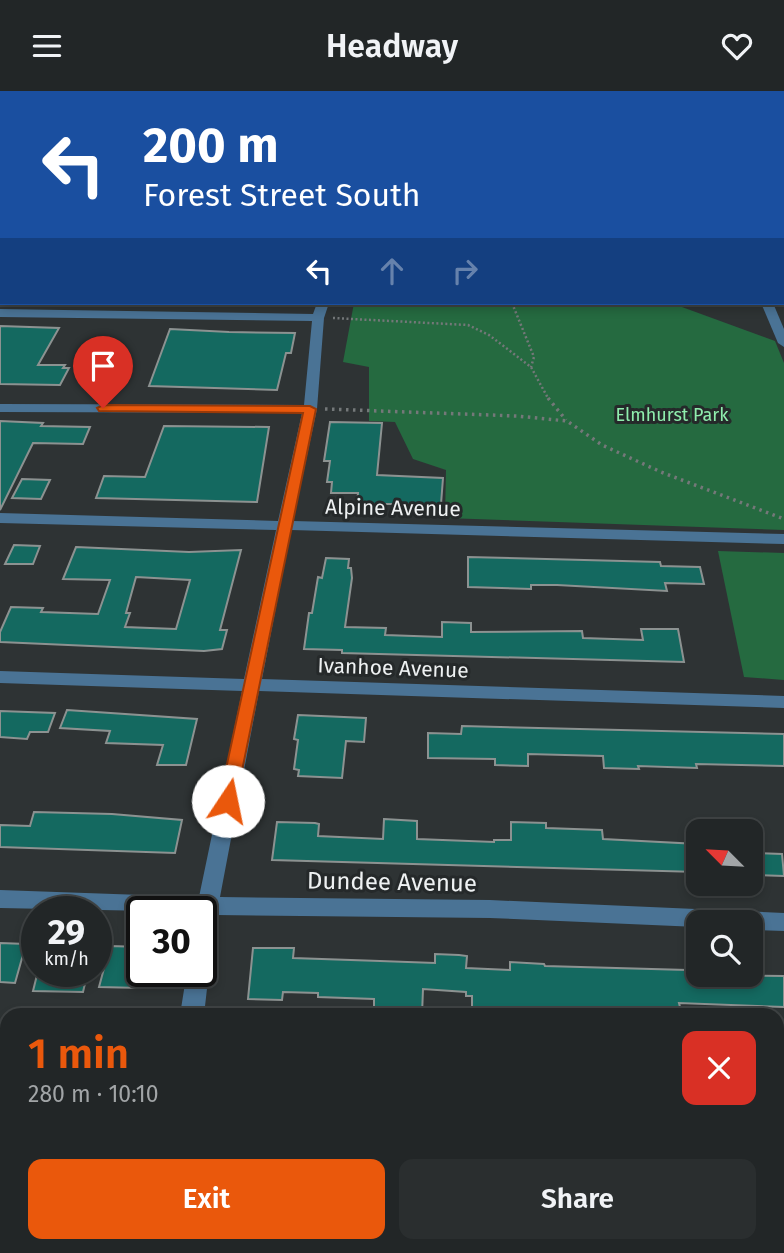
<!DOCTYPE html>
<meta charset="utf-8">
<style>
:root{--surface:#222627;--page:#2a2e2f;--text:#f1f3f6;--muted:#a2a5a7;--line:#3f4344;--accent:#ea580c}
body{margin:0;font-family:"Fira Sans",sans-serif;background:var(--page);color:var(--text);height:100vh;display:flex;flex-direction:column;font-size:26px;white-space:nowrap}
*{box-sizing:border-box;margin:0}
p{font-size:23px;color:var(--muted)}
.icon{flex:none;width:38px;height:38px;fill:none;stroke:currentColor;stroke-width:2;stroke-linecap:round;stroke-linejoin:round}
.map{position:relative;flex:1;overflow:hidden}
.sheet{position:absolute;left:0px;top:917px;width:784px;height:245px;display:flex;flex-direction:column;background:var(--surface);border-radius:21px 21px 0 0;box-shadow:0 4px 10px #0003,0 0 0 2px var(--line)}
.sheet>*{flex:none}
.top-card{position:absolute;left:0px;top:0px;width:784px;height:214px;box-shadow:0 4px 10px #0003,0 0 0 2px var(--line);background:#1a4fa0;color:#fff;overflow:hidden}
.needle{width:46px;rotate:294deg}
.controls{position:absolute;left:686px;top:728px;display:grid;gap:14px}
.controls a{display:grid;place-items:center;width:77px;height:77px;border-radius:14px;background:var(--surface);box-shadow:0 4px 10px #0003,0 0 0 2px var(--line);font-size:35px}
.speed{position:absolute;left:21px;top:805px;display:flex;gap:14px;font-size:35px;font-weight:700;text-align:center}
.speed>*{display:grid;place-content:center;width:91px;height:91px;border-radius:50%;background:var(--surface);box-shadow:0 4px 10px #0003,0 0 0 2px var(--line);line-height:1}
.speed small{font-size:18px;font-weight:400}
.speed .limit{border:4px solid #111;border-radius:10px;background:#fff;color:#111}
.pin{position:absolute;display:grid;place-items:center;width:60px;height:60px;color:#fff;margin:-72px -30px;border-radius:50% 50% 50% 0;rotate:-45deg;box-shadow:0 0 7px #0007}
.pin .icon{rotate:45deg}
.me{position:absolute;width:77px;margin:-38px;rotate:11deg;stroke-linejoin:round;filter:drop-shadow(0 0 5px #0008)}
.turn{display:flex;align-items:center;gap:24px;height:147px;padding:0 28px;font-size:32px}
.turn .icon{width:91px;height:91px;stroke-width:2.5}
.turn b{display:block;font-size:49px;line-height:60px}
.lanes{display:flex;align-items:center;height:66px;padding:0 28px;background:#0003;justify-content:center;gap:35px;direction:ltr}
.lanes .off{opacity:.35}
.round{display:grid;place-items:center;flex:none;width:74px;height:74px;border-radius:14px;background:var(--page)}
.overview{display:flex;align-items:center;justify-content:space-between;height:119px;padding:0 28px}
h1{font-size:42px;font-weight:600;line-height:52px;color:var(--accent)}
.cta{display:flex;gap:14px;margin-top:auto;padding:14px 28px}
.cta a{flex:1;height:80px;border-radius:14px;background:var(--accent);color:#fff;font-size:28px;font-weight:600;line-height:80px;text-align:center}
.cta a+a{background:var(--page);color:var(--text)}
header{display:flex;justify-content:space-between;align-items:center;height:91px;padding:0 28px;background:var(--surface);font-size:32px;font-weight:600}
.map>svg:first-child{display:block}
.green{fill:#225635}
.forest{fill:#256a40}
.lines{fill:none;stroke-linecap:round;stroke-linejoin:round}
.stream{stroke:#505076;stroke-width:3.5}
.building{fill:#146960;stroke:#8c9291;stroke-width:2;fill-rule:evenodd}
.path-far1{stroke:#747879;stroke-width:2.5;stroke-dasharray:2 2.5;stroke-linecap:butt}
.path{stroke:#747879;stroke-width:3.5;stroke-dasharray:2.5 4.5;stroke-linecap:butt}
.lane{fill:#4a7395;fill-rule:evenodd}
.street{fill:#4a7395;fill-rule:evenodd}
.highway{fill:#8cc8fa;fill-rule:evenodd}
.route{fill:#ea580c;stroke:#983908;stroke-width:2}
.labels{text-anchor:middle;stroke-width:6;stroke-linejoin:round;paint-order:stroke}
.far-park-label{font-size:18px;fill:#8fedad;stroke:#25292a}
.street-label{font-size:21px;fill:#eef1f2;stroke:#25292a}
.near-street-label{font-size:24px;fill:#eef1f2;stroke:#25292a}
</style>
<header><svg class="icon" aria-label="menu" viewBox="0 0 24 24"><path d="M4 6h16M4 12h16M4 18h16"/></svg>Headway<svg class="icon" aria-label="heart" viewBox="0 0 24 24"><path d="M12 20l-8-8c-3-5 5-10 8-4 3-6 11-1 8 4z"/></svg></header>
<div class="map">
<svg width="784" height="1162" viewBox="0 0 784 1162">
<rect width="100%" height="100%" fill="#2e3334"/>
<!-- green -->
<path class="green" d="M260,0H784V68L782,2Z"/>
<!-- forest -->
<g class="forest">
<path d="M354,212H671L775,250L784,272V439L445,427L446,379L413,368L395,331L369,330V276L343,271Z"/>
<path d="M718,460L784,462V589L744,586Z"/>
</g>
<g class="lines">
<!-- stream -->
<path class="stream" d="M529,2L560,0"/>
</g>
<!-- building -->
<g class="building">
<path d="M0,235L59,237L38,274H65L63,277H69L60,294L0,293Z"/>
<path d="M170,238L229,241L295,242L291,262H286L277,299L149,295Z"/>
<path d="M0,330L43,332L41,335L90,336L83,353L33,352L0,419Z"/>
<path d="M330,331L382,332L377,384L443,387L441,413H357L358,402H331L332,391H327L330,370H324Z"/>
<path d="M164,335L269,336L257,411L96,407L104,385L145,386Z"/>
<path d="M22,388L50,389L41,408L12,407Z"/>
<path d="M14,454L40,455L33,473H5Z"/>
<path d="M76,456L189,461L241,459L220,539H227L222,558L204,560L0,551V541L11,516L43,517L41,521L98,523L110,489L63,488ZM136,486L190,489L176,538L125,536L130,522H126Z"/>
<path d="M468,466L660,471L661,475L700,476L704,493L665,492L667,500L557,494H531V498L468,496Z"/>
<path d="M326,467L349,468L348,477H351L352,487L345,536L386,537L385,544L442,546V531L471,532V541L582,540L583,547L643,549L641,538H678L684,571L342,562V559L304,558L309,522H312L318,486L322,487Z"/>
<path d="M67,619L197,628L186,674H157L163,654L106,652L110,640L60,637Z"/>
<path d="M0,620L55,622L48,641H30L27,648L0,646Z"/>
<path d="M298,624L366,627L364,651L346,650L342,687L298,685L299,679L294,678L298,649L294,648Z"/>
<path d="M462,635L784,643V675L696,673L697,677L638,675L639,678L604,677L603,665L528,663V675L495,674V668L428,667V642L461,643Z"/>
<path d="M34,721L112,723L182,729L175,762L0,756V734L30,735Z"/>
<path d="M384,728L417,730V748L494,751V749H511V731L546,732V737L602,739L603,748L698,753V781L272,769L277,731L315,732L319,733L318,745L383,748Z"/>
<path d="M751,762L782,763L784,785L751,784Z"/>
<path d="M0,852L26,853L15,892L0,891Z"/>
<path d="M110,855L142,856V897L99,896Z"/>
<path d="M253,857H294L293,867L380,870L435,872V863L459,864L467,865L466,877L510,879V871L544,873L545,875L687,879L688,884L784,885V916L679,912L682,924H511V918L472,917V905H466V901L423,898L422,924L374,923V908L318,906V902L283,901L282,909L248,908Z"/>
<path d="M38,880H88L83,901L33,900Z"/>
</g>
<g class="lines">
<!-- path-far1 -->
<g class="path-far1">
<path d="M62,0L72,2"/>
<path d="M591,2L594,0"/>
<path d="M512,212L534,266L531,276"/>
<path d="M333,227L468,234L489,244L531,276L549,309"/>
</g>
<!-- path -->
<g class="path">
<path d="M548,307L566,329"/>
<path d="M325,318L517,325L567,330L602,354L661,381L784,428"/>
</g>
<!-- lane -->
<rect class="lane" x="782" y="8" width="2" height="2"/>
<!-- street -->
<g class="street">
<rect x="0" y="86" width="2" height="6"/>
<rect x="782" y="95" width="2" height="6"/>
<rect x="0" y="146" width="2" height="6"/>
<rect x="782" y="159" width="2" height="6"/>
<path d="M317,212H329L324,227L317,318L293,430L784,443V453L291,439L262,588L784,605V617L259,600L220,806L490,809L784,822V840L751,839V831H698V836L490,827L217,824L209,865L201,867V821L0,817V799L199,806L242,600L0,592V580L244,588L276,439L0,432V422L278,430L302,322L0,321V313L304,314L312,230L0,226V218L313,223Z"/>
<path d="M761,212H773L784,238V256L778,252Z"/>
<path d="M201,871L206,873L209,880L204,924H180L187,880H201Z"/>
<rect x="0" y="1123" width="7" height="26"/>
<path d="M338,1155H449L451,1162H340Z"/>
</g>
<!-- highway -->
<path class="highway" d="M9,0H26L7,2Z"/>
</g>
<!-- route -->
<path class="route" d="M103,314L310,315L316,318L235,714H222L219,710L303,322L99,320L97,317Z"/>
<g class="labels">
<!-- far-park labels -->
<g class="far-park-label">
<text x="672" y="330">Elmhurst Park</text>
</g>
<!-- street labels -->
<g class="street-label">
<text transform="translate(393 417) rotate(1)" y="7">Alpine Avenue</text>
<text transform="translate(393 577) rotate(2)" y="7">Ivanhoe Avenue</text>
</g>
<!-- near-street labels -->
<g class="near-street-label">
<text transform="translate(392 791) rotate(1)" y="8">Dundee Avenue</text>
</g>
</g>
</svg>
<div class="controls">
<a><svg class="needle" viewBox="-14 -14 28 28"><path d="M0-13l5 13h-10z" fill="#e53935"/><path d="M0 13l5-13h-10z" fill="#a2a5a7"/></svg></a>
<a><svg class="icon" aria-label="search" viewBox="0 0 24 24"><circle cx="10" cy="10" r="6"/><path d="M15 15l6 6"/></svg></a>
</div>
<div class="speed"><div>29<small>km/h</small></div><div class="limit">30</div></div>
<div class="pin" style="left:103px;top:317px;background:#d93025"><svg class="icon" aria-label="arrive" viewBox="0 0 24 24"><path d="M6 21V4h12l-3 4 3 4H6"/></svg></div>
<svg class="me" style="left:228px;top:710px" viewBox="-20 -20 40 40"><circle r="19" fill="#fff"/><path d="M0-13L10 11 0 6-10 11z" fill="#ea580c"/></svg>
<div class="top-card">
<div class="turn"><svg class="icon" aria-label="left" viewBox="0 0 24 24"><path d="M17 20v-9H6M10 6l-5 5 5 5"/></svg><div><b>200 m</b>Forest Street South</div></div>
<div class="lanes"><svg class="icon" aria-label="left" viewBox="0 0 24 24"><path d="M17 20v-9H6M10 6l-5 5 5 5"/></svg><svg class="icon off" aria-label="ahead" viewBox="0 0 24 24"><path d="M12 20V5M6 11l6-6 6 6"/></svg><svg class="icon off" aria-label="right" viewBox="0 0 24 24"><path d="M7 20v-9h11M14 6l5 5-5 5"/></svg></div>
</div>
<section class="sheet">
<div class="overview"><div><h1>1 min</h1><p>280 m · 10:10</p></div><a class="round" style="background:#d93025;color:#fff"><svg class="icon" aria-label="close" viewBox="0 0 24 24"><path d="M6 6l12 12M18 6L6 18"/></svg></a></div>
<div class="cta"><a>Exit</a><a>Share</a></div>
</section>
</div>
